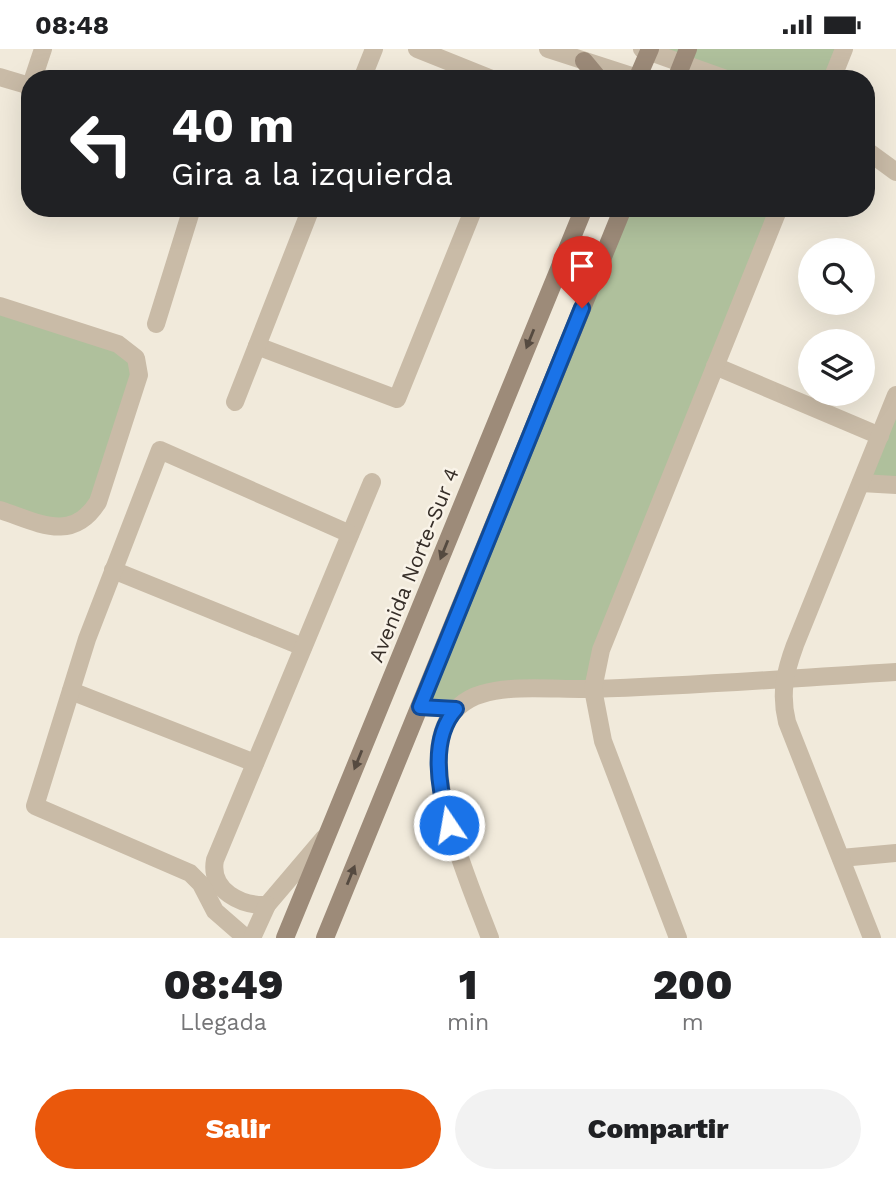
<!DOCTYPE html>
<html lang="es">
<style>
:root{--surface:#fff;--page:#f2f2f2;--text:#202124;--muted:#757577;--accent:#ea580c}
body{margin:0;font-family:"Work Sans",sans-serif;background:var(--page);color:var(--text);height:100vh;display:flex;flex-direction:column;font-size:26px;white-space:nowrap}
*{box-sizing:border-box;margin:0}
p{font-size:23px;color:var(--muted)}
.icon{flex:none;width:38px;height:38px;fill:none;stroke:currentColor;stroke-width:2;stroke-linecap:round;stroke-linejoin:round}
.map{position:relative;height:889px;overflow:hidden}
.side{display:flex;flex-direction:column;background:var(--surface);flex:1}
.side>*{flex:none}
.guide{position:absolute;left:21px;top:21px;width:854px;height:147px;border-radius:28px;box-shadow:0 7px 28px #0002;background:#202124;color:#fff;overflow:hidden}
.tools{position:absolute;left:798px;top:189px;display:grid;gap:14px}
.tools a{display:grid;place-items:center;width:77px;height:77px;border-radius:50%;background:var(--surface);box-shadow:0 7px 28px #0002;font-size:35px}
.pin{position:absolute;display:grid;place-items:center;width:60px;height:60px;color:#fff;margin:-72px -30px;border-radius:50% 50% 50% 0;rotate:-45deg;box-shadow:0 0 7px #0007}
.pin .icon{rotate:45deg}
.me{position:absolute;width:77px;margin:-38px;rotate:348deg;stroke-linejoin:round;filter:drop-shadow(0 0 5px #0008)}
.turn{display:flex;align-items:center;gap:24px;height:147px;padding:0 35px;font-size:32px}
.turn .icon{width:91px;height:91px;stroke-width:2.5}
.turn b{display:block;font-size:49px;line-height:60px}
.eta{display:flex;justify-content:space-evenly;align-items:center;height:119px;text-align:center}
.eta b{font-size:42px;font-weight:800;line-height:49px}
.action{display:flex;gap:14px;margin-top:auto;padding:14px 35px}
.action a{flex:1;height:80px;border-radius:42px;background:var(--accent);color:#fff;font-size:28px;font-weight:800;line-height:80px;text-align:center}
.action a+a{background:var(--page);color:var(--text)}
.status{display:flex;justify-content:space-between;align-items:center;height:49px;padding:0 35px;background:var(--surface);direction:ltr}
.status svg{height:19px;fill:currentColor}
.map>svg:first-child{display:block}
.green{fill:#afc09c}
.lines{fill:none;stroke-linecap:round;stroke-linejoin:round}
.minor{stroke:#c9bba7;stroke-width:18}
.secondary{stroke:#9d8b79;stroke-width:18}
.oneway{fill:#554a40}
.route-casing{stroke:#114b97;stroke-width:18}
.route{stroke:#1a73e8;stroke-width:12}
.labels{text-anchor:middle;stroke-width:5;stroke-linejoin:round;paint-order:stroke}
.street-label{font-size:21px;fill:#362e28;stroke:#f9f3e8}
</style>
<div class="status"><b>08:48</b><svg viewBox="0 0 49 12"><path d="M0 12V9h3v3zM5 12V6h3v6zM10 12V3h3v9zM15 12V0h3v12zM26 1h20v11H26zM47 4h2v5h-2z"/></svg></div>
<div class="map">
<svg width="896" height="889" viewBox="0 0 896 889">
<rect width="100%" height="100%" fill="#f1eadb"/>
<!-- green -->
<g class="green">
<path d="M650,0H844L832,30H676L682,13Z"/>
<path d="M623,159H779L593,640L472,648L420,658Z"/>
<path d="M0,257L118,295L139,326L81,473L0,461Z"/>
<path d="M896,346V436L861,434Z"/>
</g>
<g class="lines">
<!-- minor -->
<g class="minor">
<path d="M417,0L492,30"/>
<path d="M548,0L641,30"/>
<path d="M642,0L726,30"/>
<path d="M0,28L30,37"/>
<path d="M33,30L43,0"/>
<path d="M362,30L374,0"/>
<path d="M832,30L844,0"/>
<path d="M866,101L896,123"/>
<path d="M0,257L118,295L136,309L139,326L98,453C72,495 37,473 0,461"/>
<path d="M156,275L192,159"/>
<path d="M257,297L397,350L474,159"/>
<path d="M715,317L880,387"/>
<path d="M235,353L311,159"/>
<path d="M861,434L896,436"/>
<path d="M113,521L303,598"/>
<path d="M71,642L255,714"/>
<path d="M420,658L456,660"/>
<path d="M324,789L267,856C242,857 209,842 215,811L372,433"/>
<path d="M841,809L896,804"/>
<path d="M246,889L215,862L201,835L190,824L35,757L87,590L160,401L350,485"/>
<path d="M252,889L267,856"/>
<path d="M490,889C471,838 423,731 444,679C450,663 464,650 482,645C516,635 557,641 593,640C694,637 795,629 896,623"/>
<path d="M678,889L603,692L593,640L601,601L779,159"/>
<path d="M872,889L787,673C780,645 785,623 795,596L896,346"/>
</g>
<!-- secondary -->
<g class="secondary">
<path d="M584,12L599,30"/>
<path d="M637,30L650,0"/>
<path d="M676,30L688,0"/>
<path d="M285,889L584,159"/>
<path d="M325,889L623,159"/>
</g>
</g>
<!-- one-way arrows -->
<defs><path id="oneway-solid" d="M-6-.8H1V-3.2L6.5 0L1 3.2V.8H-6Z" transform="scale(1.75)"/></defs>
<g class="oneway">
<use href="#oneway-solid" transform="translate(530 290) rotate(112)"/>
<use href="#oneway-solid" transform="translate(444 501) rotate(112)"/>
<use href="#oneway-solid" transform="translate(358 711) rotate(112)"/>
<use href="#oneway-solid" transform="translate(351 826) rotate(-68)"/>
</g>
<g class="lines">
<!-- route casing -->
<g class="route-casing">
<path id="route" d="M449,776C439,741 429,690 456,660L420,658L582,259"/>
</g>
<!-- route -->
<use href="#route" class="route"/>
</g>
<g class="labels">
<!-- street labels -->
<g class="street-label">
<text transform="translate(414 516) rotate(-68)" y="7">Avenida Norte-Sur 4</text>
</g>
</g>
</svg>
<div class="tools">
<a><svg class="icon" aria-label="search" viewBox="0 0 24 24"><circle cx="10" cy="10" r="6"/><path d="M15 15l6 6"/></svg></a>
<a><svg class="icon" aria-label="layers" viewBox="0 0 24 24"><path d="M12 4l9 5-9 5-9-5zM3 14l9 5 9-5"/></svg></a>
</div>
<div class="pin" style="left:582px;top:259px;background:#d93025"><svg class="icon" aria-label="arrive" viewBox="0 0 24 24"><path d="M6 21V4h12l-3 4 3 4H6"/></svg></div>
<svg class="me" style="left:449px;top:776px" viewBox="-20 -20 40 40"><circle r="17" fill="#1a73e8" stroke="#fff" stroke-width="3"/><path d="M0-11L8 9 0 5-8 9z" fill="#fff"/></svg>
<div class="guide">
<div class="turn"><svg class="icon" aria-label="left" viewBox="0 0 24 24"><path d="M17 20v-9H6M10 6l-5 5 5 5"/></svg><div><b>40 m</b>Gira a la izquierda</div></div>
</div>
</div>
<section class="side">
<div class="eta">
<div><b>08:49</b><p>Llegada</p></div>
<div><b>1</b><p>min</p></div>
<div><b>200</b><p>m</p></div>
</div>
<div class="action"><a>Salir</a><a>Compartir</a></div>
</section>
